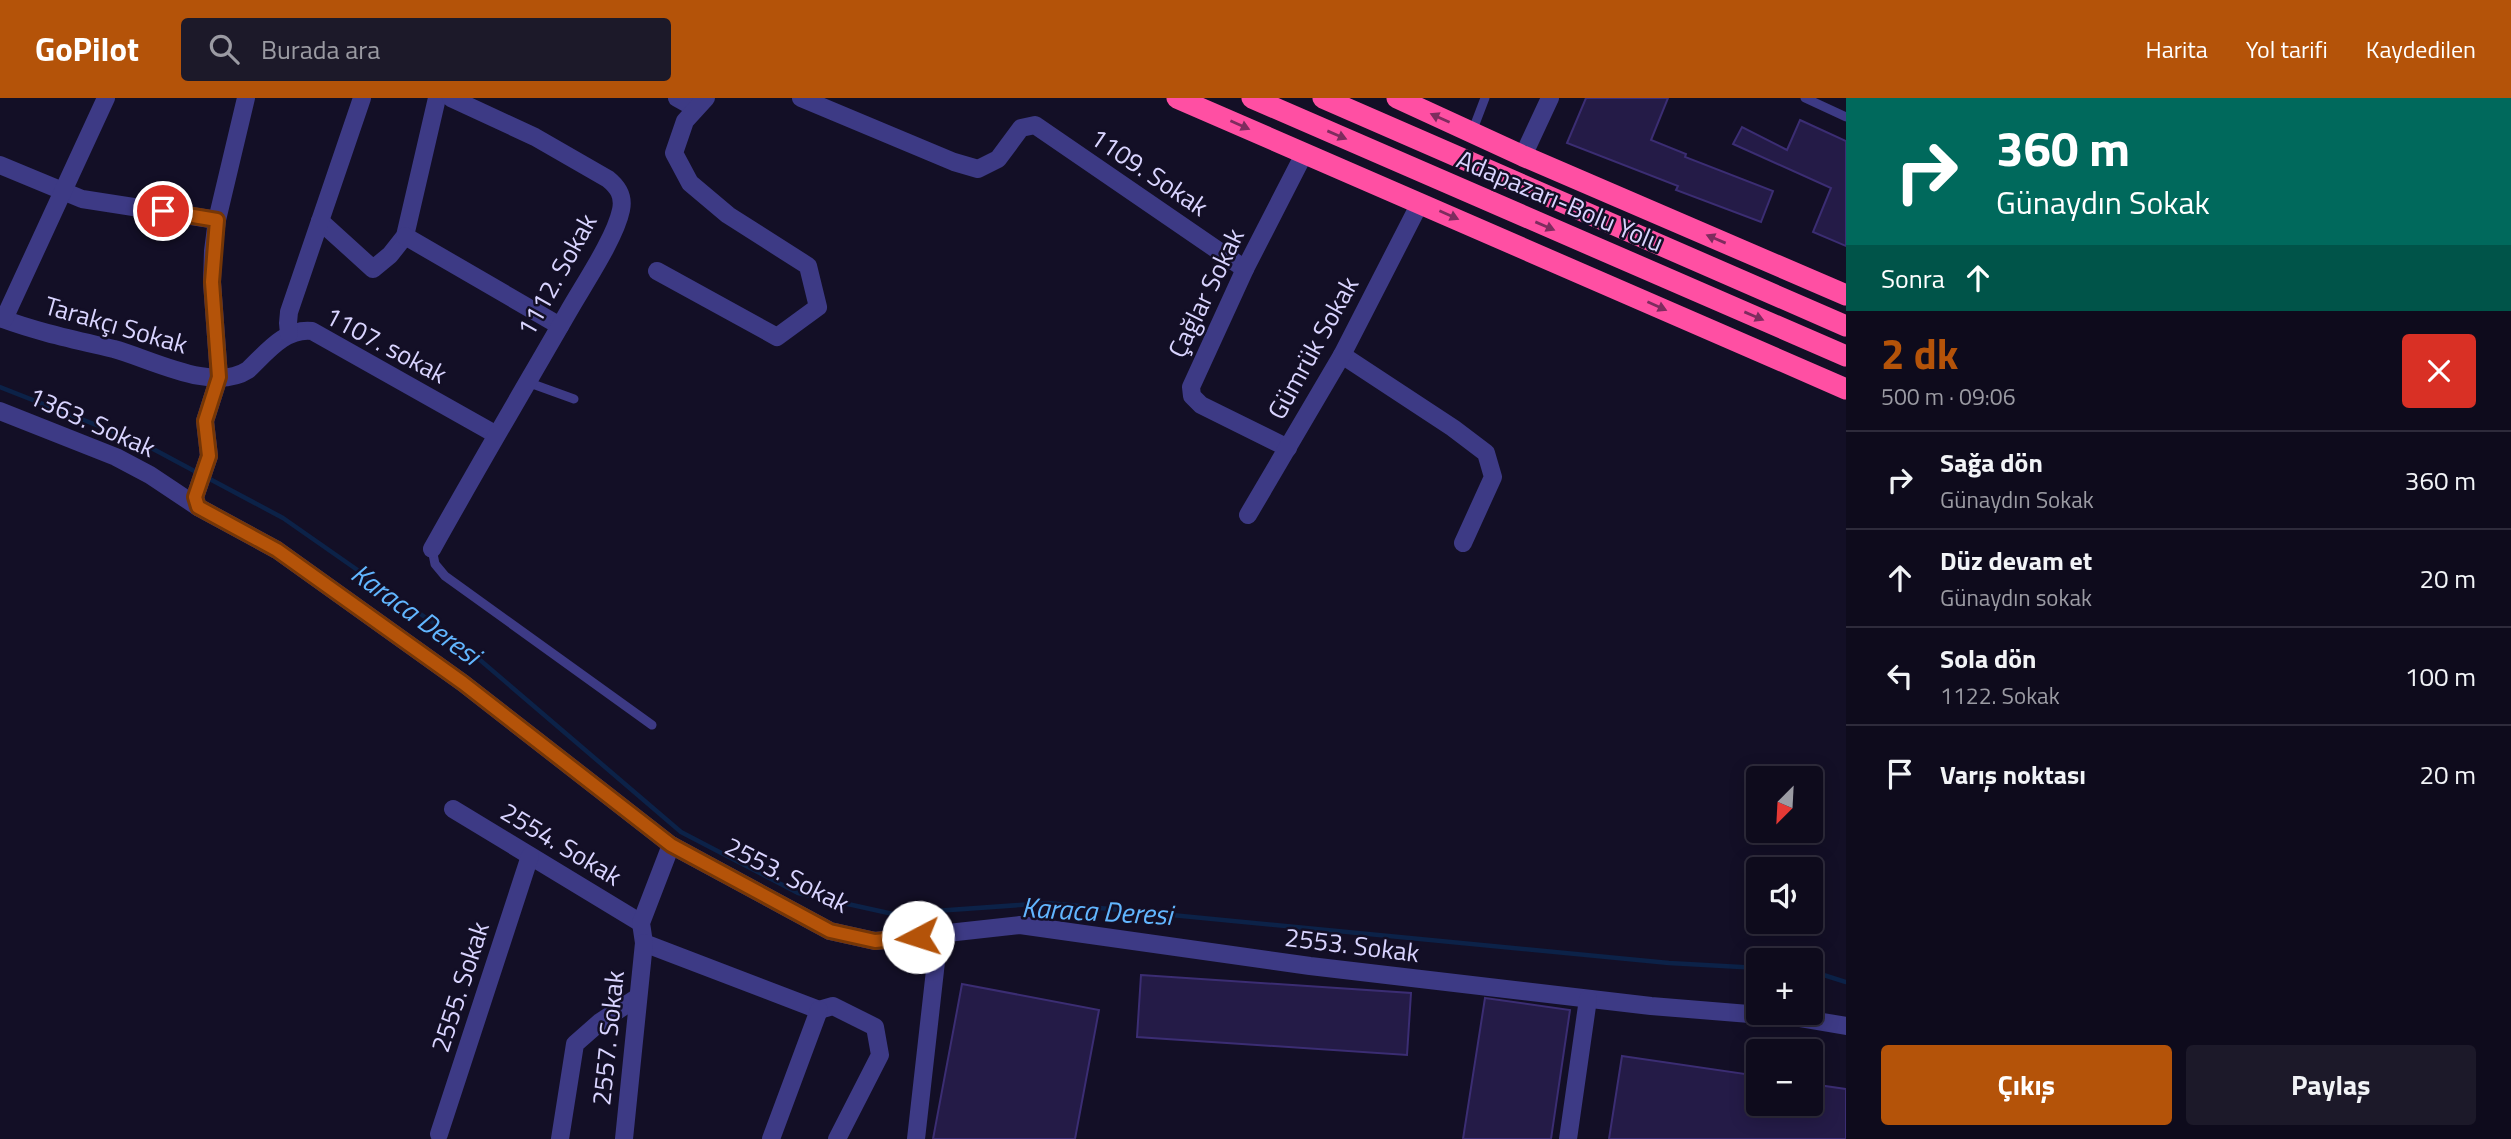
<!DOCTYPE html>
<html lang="tr">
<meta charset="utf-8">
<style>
:root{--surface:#0e0b1c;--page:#1c1929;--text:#f1f3f6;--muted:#9b9ba3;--line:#2e2b3b;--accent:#b45309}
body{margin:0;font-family:"Titillium Web",sans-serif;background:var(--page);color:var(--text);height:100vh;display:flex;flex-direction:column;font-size:26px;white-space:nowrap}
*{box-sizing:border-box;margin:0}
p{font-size:23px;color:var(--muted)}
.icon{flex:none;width:38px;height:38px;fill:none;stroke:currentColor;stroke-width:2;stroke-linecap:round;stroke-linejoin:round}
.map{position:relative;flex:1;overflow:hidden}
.details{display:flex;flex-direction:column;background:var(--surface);width:665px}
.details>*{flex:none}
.guide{background:#00695c;color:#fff;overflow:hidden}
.needle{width:46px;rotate:204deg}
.fabs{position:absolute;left:1746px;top:668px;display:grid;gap:14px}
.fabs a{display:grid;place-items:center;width:77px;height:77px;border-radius:7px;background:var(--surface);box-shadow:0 4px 18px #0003,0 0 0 2px var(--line);font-size:35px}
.pin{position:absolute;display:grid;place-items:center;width:60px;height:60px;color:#fff;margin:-30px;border:4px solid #fff;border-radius:50%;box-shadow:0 2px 7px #0007}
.me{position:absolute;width:77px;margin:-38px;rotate:265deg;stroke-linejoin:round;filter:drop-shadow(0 0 5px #0008)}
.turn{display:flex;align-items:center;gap:24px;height:147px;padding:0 35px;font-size:32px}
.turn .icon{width:91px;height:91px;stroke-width:2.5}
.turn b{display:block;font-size:49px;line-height:60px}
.then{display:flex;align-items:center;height:66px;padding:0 35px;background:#0003;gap:14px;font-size:26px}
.round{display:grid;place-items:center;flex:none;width:74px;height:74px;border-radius:7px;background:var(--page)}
.overview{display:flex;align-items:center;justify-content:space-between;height:119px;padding:0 35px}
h1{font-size:42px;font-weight:700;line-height:52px;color:var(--accent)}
.primary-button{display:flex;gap:14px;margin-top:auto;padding:14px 35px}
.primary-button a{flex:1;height:80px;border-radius:7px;background:var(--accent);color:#fff;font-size:28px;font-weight:700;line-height:80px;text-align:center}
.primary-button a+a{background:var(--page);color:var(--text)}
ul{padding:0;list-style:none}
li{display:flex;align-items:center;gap:21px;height:98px;padding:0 35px;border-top:2px solid var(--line)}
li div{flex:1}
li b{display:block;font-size:26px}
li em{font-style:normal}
header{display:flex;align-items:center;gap:42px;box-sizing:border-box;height:98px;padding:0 35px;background:var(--accent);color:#fff}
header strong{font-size:33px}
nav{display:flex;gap:38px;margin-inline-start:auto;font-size:24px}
.search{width:490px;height:63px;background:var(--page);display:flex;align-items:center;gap:18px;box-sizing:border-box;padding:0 24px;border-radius:7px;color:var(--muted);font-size:26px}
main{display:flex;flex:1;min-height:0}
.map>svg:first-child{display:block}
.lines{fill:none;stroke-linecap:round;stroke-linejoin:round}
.stream{stroke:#0c2248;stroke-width:4.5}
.building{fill:#241b47;stroke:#3b2d73;stroke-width:2}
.lane{stroke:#3d3a85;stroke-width:9}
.street{stroke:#3d3a85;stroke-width:18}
.highway{stroke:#ff4fa3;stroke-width:21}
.oneway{fill:#7d2c5e}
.route-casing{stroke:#753606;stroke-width:18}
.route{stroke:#b45309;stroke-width:12}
.labels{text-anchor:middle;stroke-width:5;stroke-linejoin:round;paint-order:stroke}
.street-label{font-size:26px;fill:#d9d4ff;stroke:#130f26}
.water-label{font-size:28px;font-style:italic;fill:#62b6ff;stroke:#130f26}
</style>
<header>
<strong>GoPilot</strong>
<div class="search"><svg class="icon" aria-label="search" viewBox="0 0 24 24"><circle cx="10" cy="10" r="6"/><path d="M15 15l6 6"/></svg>Burada ara</div>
<nav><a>Harita</a><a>Yol tarifi</a><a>Kaydedilen</a></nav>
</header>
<main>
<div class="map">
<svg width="1846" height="1041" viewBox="0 0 1846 1041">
<rect width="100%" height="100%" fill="#130f26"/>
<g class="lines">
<!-- stream -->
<g class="stream">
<path d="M0,289L142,345L198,375"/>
<path d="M206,379L283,420L452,538L681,734L798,795L893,816L1048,805L1669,865L1759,870"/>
<path d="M1811,873L1846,884"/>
</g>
</g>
<!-- building -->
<g class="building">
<path d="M1586,0H1668L1651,42L1686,56L1685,59L1773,93L1761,124L1676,92L1678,88L1567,45Z"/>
<path d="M1800,22L1846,43V148L1813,134L1831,90L1733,46L1742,29L1787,52Z"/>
<path d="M1141,877L1411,895L1407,957L1137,939Z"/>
<path d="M962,886L1099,912L1075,1041H933Z"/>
<path d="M1485,900L1570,912L1551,1041H1463Z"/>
<path d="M1622,958L1759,978V1006H1811V986L1846,991V1041H1609Z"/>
</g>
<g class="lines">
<!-- lane -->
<g class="lane">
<path d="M1805,0L1846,19"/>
<path d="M1472,34L1485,0"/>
<path d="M527,284L574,301"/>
<path d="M432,451L435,466L445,478L652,627"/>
</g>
<!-- street -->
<g class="street">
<path d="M246,0L217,122L213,153L212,184L219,279L205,323L209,358L195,399L198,409L277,452L463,585L671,747L830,833L875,843L1020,827L1310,868L1651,908L1799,920L1846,928"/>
<path d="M677,0L695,10"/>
<path d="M801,0L954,64L978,71L998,61L1021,30L1035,27L1245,171"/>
<path d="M1523,58L1550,0"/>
<path d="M0,67L82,101L217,122"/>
<path d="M320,123L373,171L390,157L405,138L437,0"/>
<path d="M405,138L560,228"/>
<path d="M657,173L777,239L818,209L808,168L728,117L690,85L674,55L685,23L706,0"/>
<path d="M0,220C37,234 76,242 114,251C151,261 213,295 248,272C267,254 285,230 312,233L495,336"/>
<path d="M4,221L106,0"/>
<path d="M289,236L288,225L289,214L362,0"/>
<path d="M1342,257L1453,330L1486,355L1493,379L1463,445"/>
<path d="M0,313L116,359L150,377L198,409"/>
<path d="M1288,350L1201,307L1192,298L1191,289L1245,171L1304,56"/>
<path d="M1248,417L1342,257L1420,105"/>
<path d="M432,451C476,372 522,294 567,216C582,189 615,141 621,112C624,98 618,89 608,81L535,39L451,0"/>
<path d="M453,711L641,825"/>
<path d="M671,747L641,825L644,845L819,912"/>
<path d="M819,912L833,908L875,929L880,957L837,1041"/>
<path d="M439,1036L530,758"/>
<path d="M560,1041L575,946L600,924L638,899"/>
<path d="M624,1041L644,845"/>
<path d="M771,1041L819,912"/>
<path d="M916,1041L939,837"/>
<path d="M1568,1041L1588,901"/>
</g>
<!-- highway -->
<g class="highway">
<path d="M1177,0L1846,291"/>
<path d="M1252,0L1846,258"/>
<path d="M1323,0L1846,228"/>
<path d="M1397,0L1523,58L1846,197"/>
</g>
</g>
<!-- one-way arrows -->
<defs><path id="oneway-solid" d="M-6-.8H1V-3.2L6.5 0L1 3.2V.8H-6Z" transform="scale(1.75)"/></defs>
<g class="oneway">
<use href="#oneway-solid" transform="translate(1440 20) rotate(-156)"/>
<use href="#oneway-solid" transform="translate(1240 27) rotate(24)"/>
<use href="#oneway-solid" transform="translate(1337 37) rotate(23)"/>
<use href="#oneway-solid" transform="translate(1449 117) rotate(24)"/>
<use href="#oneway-solid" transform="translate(1545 128) rotate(23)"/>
<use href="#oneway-solid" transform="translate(1716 141) rotate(-157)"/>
<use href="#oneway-solid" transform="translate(1657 208) rotate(24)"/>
<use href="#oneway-solid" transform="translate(1754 218) rotate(23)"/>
</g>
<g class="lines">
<!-- route casing -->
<g class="route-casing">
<path id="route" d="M163,113L217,122L212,184L219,279L205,323L209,358L195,399L198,409L277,452L463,585L671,747L830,833L875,843L918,839"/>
</g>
<!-- route -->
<use href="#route" class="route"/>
</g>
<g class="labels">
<!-- street labels -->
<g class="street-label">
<text transform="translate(1149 74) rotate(34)" y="9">1109. Sokak</text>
<text transform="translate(1560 103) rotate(23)" y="9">Adapazarı-Bolu Yolu</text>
<text transform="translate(557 177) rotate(-61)" y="9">1112. Sokak</text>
<text transform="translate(1206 195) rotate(-64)" y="9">Çağlar Sokak</text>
<text transform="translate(116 227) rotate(16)" y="9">Tarakçı Sokak</text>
<text transform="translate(386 247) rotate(28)" y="9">1107. sokak</text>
<text transform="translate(1313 250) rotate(-61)" y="9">Gümrük Sokak</text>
<text transform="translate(92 324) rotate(24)" y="9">1363. Sokak</text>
<text transform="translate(561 746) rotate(31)" y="9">2554. Sokak</text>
<text transform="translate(787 777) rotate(27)" y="9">2553. Sokak</text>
<text transform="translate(1352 847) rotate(7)" y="9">2553. Sokak</text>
<text transform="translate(460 889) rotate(-72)" y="9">2555. Sokak</text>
<text transform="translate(608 940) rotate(-84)" y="9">2557. Sokak</text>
</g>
<!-- water labels -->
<g class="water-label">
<text transform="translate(416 516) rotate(36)" y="10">Karaca Deresi</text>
<text transform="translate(1097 813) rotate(3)" y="10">Karaca Deresi</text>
</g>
</g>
</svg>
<div class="fabs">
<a><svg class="needle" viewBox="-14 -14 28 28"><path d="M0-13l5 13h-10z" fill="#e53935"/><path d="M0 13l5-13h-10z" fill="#9b9ba3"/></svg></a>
<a><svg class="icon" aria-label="sound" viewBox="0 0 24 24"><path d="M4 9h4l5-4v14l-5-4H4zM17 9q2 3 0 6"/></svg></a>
<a>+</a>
<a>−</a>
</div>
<div class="pin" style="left:163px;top:113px;background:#d93025"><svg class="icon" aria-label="arrive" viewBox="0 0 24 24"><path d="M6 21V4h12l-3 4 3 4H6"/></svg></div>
<svg class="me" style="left:918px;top:839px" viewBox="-20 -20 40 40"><circle r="19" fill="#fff"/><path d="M0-13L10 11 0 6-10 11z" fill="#b45309"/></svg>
</div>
<section class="details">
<div class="guide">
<div class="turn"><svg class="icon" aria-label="right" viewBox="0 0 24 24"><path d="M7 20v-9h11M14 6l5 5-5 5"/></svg><div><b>360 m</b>Günaydın Sokak</div></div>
<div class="then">Sonra<svg class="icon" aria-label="ahead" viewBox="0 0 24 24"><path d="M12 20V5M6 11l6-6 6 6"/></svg></div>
</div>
<div class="overview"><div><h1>2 dk</h1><p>500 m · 09:06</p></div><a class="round" style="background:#d93025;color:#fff"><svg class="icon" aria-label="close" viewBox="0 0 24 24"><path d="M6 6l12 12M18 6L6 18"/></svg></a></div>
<ul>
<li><svg class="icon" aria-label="right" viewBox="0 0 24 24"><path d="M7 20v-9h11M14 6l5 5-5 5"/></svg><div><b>Sağa dön</b><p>Günaydın Sokak</p></div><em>360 m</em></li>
<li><svg class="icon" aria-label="ahead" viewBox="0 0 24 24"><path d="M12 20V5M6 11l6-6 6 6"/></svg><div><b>Düz devam et</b><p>Günaydın sokak</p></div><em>20 m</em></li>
<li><svg class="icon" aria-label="left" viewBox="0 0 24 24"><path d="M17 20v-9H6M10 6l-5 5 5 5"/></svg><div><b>Sola dön</b><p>1122. Sokak</p></div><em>100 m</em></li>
<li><svg class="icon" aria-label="arrive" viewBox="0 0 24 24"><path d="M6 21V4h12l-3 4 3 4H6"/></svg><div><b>Varış noktası</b></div><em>20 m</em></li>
</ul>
<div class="primary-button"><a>Çıkış</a><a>Paylaş</a></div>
</section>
</main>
